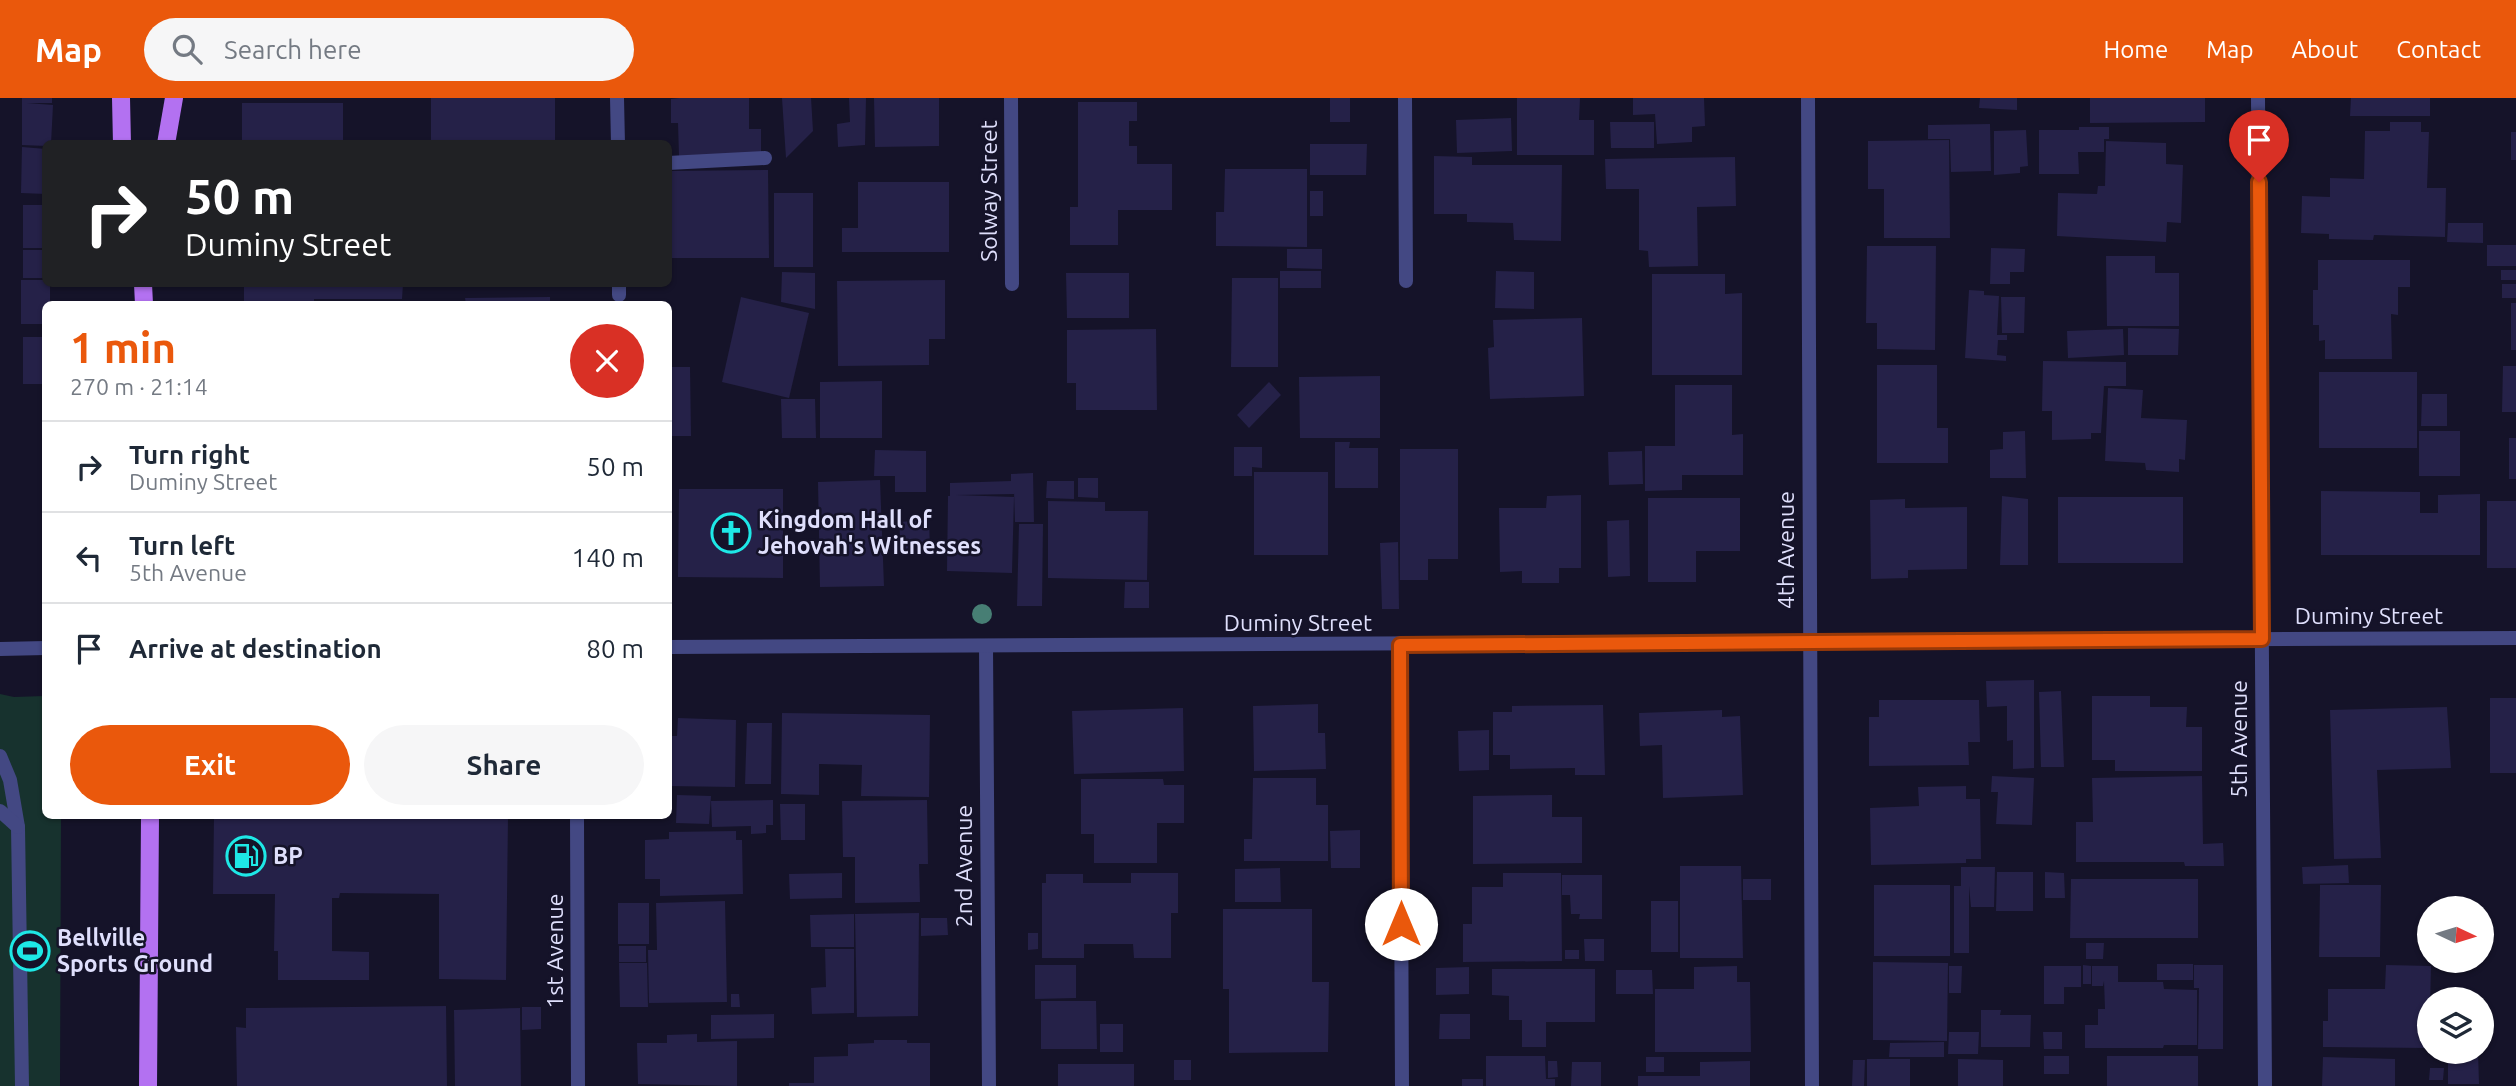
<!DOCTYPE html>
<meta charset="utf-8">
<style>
:root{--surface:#fff;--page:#f6f6f7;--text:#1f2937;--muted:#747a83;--line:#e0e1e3;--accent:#ea580c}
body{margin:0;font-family:Ubuntu,sans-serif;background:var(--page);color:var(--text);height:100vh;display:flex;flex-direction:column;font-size:26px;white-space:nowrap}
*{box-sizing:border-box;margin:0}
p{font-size:23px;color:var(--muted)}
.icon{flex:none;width:38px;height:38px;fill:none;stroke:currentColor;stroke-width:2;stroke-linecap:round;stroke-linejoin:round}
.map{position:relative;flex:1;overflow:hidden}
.sheet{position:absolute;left:42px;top:203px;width:630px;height:518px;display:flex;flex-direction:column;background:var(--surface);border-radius:10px;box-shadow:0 2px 5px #0004}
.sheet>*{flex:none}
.hud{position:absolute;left:42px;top:42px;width:630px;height:147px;border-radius:10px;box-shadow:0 2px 5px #0004;background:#202124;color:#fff;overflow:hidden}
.needle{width:46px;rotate:94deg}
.tools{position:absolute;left:2417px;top:798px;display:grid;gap:14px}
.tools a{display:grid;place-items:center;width:77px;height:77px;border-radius:50%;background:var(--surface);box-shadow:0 2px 5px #0004;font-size:35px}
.pin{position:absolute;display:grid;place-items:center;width:60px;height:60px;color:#fff;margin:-72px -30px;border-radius:50% 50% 50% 0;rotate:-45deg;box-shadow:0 0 7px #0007}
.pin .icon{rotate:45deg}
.me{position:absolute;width:77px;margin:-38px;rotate:0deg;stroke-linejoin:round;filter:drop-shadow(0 0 5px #0008)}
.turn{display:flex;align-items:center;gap:24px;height:147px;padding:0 28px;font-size:32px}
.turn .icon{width:91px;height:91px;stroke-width:2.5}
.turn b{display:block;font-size:49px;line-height:60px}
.round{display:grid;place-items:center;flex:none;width:74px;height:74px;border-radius:37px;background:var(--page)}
.summary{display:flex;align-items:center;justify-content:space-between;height:119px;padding:0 28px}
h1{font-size:42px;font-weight:700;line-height:52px;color:var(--accent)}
.cta{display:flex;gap:14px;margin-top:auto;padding:14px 28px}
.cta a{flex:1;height:80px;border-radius:42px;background:var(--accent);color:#fff;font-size:28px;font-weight:700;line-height:80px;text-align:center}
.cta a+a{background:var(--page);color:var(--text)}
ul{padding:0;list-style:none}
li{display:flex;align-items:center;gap:21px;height:91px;padding:0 28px;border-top:2px solid var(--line)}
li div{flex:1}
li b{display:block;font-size:26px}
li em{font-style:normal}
header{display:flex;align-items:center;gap:42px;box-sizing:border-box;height:98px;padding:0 35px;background:var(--accent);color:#fff}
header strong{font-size:33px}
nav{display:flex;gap:38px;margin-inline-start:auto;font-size:24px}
.search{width:490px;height:63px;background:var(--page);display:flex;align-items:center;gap:18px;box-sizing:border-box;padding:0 24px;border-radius:38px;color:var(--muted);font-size:26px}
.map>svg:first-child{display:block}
.green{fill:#17322e}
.building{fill:#252148}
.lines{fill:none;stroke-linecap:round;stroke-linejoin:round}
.lane{stroke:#434883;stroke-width:14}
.street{stroke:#434883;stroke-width:14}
.primary{stroke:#b371f1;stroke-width:18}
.tree{fill:#477e74}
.route-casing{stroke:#983908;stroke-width:18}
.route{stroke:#ea580c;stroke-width:12}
.labels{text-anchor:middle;stroke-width:5;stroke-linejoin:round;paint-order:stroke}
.street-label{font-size:23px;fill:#dfdffc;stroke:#151329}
.poi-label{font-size:23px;font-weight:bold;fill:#dfdffc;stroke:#151329;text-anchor:start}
</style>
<header>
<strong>Map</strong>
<div class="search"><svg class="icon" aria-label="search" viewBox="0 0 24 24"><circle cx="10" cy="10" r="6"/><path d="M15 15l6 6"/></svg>Search here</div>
<nav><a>Home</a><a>Map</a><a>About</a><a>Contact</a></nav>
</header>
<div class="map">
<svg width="2516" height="988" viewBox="0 0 2516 988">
<rect width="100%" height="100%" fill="#151329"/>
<!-- green -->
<path class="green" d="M0,596L14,599L45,598L46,718H61L60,988H0Z"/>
<!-- building -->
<g class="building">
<path d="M22,0H52V5H27L53,7L51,46H46V48L22,47Z"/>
<rect x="431" y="0" width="124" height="46"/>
<path d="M679,0H749V31H761V57L679,58L678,25H671V1Z"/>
<path d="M782,0H811L813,33L786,60Z"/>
<path d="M849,0H866L865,47L838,49L837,26L850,24Z"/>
<path d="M874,0H939V48L875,49Z"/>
<rect x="1330" y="0" width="20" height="24"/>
<path d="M1517,0H1580L1579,22H1594V57H1517Z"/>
<path d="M1633,0H1704L1705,28L1692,29V44L1657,46L1655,16L1633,17Z"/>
<path d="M1980,0H2017V12L1979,10Z"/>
<path d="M2090,0H2205V24L2090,25Z"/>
<path d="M2351,0H2430V18H2350Z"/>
<path d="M1078,4H1137V23H1129V48H1137V66H1172V112H1118V147H1070V109H1078Z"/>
<rect x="242" y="5" width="101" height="41"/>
<path d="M1511,20L1512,53L1457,55L1456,22Z"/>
<path d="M1610,24H1654V50H1611Z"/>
<path d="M2390,24H2421V34H2429L2427,90H2446L2445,139L2374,137L2373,142L2329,141V136L2301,135L2302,98L2330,99V80L2364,81L2365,33H2390Z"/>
<path d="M1990,26L1991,73L1951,74L1950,41H1928V27Z"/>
<path d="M2079,29H2109V41H2104V54H2078L2079,76H2039V32H2079Z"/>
<path d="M2026,32L2028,68L2020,69V75L1994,77V33Z"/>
<rect x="2511" y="34" width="5" height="28"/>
<path d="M1949,42L1950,140H1884V91H1868V43Z"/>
<path d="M2106,43L2166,45V66L2183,67L2181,125L2167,124L2166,144L2057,138L2058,95L2097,96L2098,88H2105Z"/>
<path d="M1310,46H1367L1366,77H1310Z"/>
<path d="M22,49L46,51V96L21,95Z"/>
<path d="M1434,58L1472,59V67H1562L1561,143L1514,142L1513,125L1467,124V116H1434Z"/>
<path d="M1735,59L1736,108L1697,109L1698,168L1649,169L1648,153L1639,152V91H1606L1605,61Z"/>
<path d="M1225,71H1307V149L1216,148V114H1224Z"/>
<path d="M768,72L769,160H668V73Z"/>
<path d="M858,84H949V154H842V130H858Z"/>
<rect x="1310" y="93" width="13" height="25"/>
<rect x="774" y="95" width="39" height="74"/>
<rect x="23" y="107" width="23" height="43"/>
<path d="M2448,125H2483V145L2447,144Z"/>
<rect x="2487" y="147" width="29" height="21"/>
<path d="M1867,148H1936L1935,252L1877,251V225H1866Z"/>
<path d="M1991,150L2025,151L2024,174H2010V186H1990Z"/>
<path d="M1287,151H1322V171L1287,170Z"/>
<rect x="23" y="152" width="23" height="28"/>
<path d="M2106,158H2155V175H2179V228H2107Z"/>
<path d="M2318,162H2410V189H2398V217L2391,216L2392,261H2325V242L2319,243V227H2313V192H2318Z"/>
<rect x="2501" y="172" width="15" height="10"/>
<rect x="1280" y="173" width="41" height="17"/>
<path d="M1496,173L1534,174V211L1495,210Z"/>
<path d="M782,174L815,175V211L781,204Z"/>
<path d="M1066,175H1129V220H1067Z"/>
<path d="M1652,176H1725V196L1742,195V277H1652Z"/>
<path d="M1232,180H1278V269H1231Z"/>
<path d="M21,182H46V186H50V206H46V226H21Z"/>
<path d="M945,182V241H929V267L838,268L837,183Z"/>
<path d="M244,186H403L402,201H314V206H244Z"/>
<rect x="2502" y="186" width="14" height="14"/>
<path d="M1969,192L1984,193V197L1999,198L1997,237H2007V242H1998L1997,257L2006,258V263L1965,260Z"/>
<path d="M550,199V206H466L465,200Z"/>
<path d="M741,199L809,215L789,300L722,284Z"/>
<path d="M2001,199H2025L2024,235H2002Z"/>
<rect x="2511" y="205" width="5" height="47"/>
<path d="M1582,220L1584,298L1490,301L1488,250L1494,249L1493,222Z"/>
<path d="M2128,230L2179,231L2178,257H2128Z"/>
<path d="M1156,231L1157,312H1076V285H1067V232Z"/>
<path d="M2123,231L2124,257L2068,260L2067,233Z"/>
<rect x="23" y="239" width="23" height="47"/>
<path d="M2043,263L2126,264V288H2104L2101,335H2091V341L2052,342V313H2042Z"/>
<path d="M1877,267H1937V330H1948V365H1877Z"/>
<path d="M2503,268H2516V314H2502Z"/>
<path d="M668,269H690L691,338H668Z"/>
<rect x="2319" y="274" width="98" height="76"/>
<path d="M1380,278V340H1300L1299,279Z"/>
<path d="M882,283V340H820V284Z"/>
<path d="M1269,284L1281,297L1249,330L1237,317Z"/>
<path d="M1675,287H1732V337L1743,336V377H1682V392L1645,393V348H1675Z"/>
<path d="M2108,290L2143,292L2141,320L2187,322L2185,362L2179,361V374L2146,372L2145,365L2105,363Z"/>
<path d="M2422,296H2447V328H2421Z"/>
<path d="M781,301H815L816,340H782Z"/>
<path d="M2025,333L2026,380H1990V352L2003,351V334Z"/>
<rect x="2419" y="333" width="41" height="45"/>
<rect x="2509" y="340" width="7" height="41"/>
<path d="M1335,344H1350L1349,350H1378V390H1335Z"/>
<path d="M1234,349H1262V370L1252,369V378H1234Z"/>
<path d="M1400,351H1458V461H1428V482H1400Z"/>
<path d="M875,352L926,353V394H895V378H874Z"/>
<path d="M1642,353L1643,386L1609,387L1608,354Z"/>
<rect x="1254" y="374" width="74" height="83"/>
<path d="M1033,375L1034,424H1015L1014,394V396L956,397L1014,399L1012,475L947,473L948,398H950V385L1011,383V376Z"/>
<path d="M1078,380H1098V400L1078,399Z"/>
<path d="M880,382L884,488L820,489L818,384Z"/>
<path d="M1047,383H1074V401L1046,400Z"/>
<path d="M679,391H783V480L678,479Z"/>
<path d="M2321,393L2420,394V415H2438V397L2480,396V457H2321Z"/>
<path d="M1581,397V470H1559V485H1522V473L1500,474L1499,410H1546L1547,398Z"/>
<path d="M2002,398L2028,401V467H2000Z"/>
<rect x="2058" y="399" width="125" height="66"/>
<path d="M1648,400H1740V453H1696V484H1648Z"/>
<path d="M1905,401V410L1967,409V471L1908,472V480L1871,481L1870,402Z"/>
<path d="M1048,403L1105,404V413H1148L1147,482L1048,480Z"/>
<rect x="2487" y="403" width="29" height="67"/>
<path d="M929,422L930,451L901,453L899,424Z"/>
<path d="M1629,422L1630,478L1608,479L1607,423Z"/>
<path d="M1019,426H1043L1042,508H1017Z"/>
<path d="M1398,444L1399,511H1382L1380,445Z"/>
<path d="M1125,484H1149V510H1124Z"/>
<path d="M2034,582V670L2013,671V642L2007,643V608L1987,609L1986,583Z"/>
<path d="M2061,593L2064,669H2041L2039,594Z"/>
<path d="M2092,598H2150V609H2187L2186,629H2202V673H2115V662H2092Z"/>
<rect x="2490" y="600" width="26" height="75"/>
<path d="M1879,602H1979L1980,644H1968L1969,667L1869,668V619H1879Z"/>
<path d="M1318,606V635H1325L1326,671L1254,673L1253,608Z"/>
<path d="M1603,607L1605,677H1575V670L1510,671V657H1493V614H1512V608Z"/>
<path d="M2447,609L2451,670L2377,672L2381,760L2334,761L2330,612Z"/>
<path d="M1183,610L1184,673L1074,676L1072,613Z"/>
<path d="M1722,612V619L1740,618L1743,697L1663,700L1662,647L1640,648L1639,615Z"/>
<path d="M782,615L930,617L929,699L861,698L862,667L819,666V697L781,696Z"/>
<path d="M678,620L736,622L735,689L668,688V638H677Z"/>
<path d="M747,625H772L771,686H745Z"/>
<path d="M1489,632V672L1459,673L1458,633Z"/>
<path d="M1992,678L2034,680L2032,727L1996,726L1998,694H1991Z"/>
<path d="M2202,678L2203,746L2223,745L2224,768H2185L2184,764H2076V724H2093L2092,680Z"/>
<path d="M1253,680H1316V707H1328V763H1244V741H1252Z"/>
<path d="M1081,681H1163L1164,687H1184V725H1157V765H1094V736H1081Z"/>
<path d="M1966,688V701H1980L1981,761H1966V765L1871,767L1870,710L1919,708L1918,689Z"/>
<path d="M677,697L711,698L709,726L676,725Z"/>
<path d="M1552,697V719H1582V765L1473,766V698Z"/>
<path d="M773,702V727H766V735L751,736V728L712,729L711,703Z"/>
<path d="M927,702L928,766H919L920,804L855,805V759H843L842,703Z"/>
<path d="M780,706H805V742H781Z"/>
<path d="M214,718H508L506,882L439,881V796L340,795L339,800H332V853L369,854V882H278V853H274L275,796H213Z"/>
<path d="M1360,732V770H1331L1330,733Z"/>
<path d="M736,733V742H742L743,796L660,798V781H645V742L669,741V734Z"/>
<path d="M2348,767L2349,785L2303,786L2302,769Z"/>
<path d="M1680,768H1741L1743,860H1680Z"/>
<path d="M1961,769H1995L1994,809H1971L1969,788V855H1954V788H1961Z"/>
<path d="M1280,770L1281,804H1235V771Z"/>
<path d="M1997,774H2033V813H1996Z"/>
<path d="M2045,774L2064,775L2065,800H2045Z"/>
<path d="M842,775V800L790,801L789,776Z"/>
<path d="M1131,775H1178V815H1171V860H1134L1133,846H1084V860H1042V785H1046V776H1083V785H1131Z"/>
<path d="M1503,775H1561L1562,863L1463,864V826H1472V789H1503Z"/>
<path d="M1562,777H1602V821H1579L1580,816H1571L1570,797H1562Z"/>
<rect x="1743" y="781" width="28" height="21"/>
<path d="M2071,781H2198V840H2070Z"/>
<rect x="1874" y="787" width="76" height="71"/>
<path d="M2320,787H2381L2380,859H2319Z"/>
<path d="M725,803L727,904L649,905L648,852H657L656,805Z"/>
<rect x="1651" y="803" width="27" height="51"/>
<rect x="618" y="805" width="31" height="41"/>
<path d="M1223,811H1312V884H1329L1328,954L1229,955V891H1223Z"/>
<path d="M919,815L918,918L857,919L855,816Z"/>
<path d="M854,816V849H811L810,817Z"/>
<path d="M921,820H947L948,837L921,838Z"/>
<path d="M1028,835H1038V851L1028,852Z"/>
<path d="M1584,841H1604V863H1585Z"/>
<path d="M2086,845H2104L2103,861H2086Z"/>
<rect x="619" y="848" width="27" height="16"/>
<path d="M825,851H854V915L812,916L811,890L826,889Z"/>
<rect x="1565" y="852" width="14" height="9"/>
<path d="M1873,864L1948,865L1947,943L1873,942Z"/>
<path d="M619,865H647L648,909H620Z"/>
<rect x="2157" y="866" width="36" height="16"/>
<path d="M1035,867H1076V900L1035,901Z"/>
<path d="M2083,867L2091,868V886H2083Z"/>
<path d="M2194,867H2223V951H2198L2199,890H2194Z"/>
<path d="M2386,867L2431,868L2429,950L2323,949V923H2328V891H2385Z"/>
<path d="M1737,868V884H1750L1751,954H1655V891H1694V869Z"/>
<path d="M1949,868H1962L1961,895H1949Z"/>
<path d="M2044,868H2081V889H2064V906H2044Z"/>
<path d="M2092,868H2118V884H2163L2164,891L2197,892V947H2164L2163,950H2085V927H2098V911H2105L2104,883L2103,888H2092Z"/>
<path d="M1469,869V896L1436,897V870Z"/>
<path d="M1492,871H1595V924H1546V949H1522V922H1509V898L1492,897Z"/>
<path d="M1616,872H1652L1653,896H1616Z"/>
<path d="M731,896H739L740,909H731Z"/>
<path d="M1041,903H1096L1097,951H1041Z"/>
<path d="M446,908L447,988H237L236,929L246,930V910Z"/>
<path d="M522,909H541V931L522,932Z"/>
<path d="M520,910L521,988H455L454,912Z"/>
<path d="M1981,912H2001L2000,917H2031L2030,949H1981Z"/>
<path d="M774,916V940L711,941V917Z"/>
<path d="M1440,916H1470V941H1439Z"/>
<rect x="1100" y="926" width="23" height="28"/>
<path d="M1949,934H1979L1978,956H1948Z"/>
<path d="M2043,934H2062V951H2044Z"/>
<path d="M697,936V944L737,943V988L638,986L637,945H667V937Z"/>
<path d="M874,942H907V945H930V988H789V985H814V959L848,958V946L874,945Z"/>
<path d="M1944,944V959H1889L1890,945Z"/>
<path d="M2448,954H2478L2479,986H2448Z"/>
<path d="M1486,958H1545L1546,981H1555V988H1486Z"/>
<rect x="2044" y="958" width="25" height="18"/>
<rect x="2107" y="958" width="91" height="30"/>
<rect x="1646" y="959" width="18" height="15"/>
<path d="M2323,959L2395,961V988H2322Z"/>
<rect x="1867" y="961" width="43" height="27"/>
<path d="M1958,961L2003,962V988H1958Z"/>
<rect x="1174" y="962" width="17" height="20"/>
<path d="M1853,962H1865L1864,988H1852Z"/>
<path d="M1548,963H1557L1558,979L1548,980Z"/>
<path d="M1750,963V988H1638V978H1700V964Z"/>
<path d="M1572,964H1601V988H1571Z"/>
<rect x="1058" y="966" width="76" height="22"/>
<path d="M2430,970H2444L2443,982H2429Z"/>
<rect x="1462" y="981" width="21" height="7"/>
</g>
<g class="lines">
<!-- lane -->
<g class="lane">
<path d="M668,65L765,60"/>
<path d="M0,551L46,550"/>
<path d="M0,658L10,682L18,729L22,988"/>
<path d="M0,713L18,729"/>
</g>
<!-- street -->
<g class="street">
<path d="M617,0L618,46"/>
<path d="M1011,0L1012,186"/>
<path d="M1405,0L1406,183"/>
<path d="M1808,0L1812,988"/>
<path d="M2258,0L2265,988"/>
<path d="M619,186V197"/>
<path d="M1400,547L1402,988"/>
<path d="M986,548L989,988"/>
<path d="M668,549L2516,540"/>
<path d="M577,718L578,988"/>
</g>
<!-- primary -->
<g class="primary">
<path d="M121,0L122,46"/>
<path d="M166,46L174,0"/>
<path d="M143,186L144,206"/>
<path d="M148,988L150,718"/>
</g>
</g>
<!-- trees -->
<circle class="tree" cx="982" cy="516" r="10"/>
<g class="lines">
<!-- route casing -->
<g class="route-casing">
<path id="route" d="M1401,826L1400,547L2262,541L2259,84"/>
</g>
<!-- route -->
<use href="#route" class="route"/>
</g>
<!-- icons -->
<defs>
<g id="church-ring" transform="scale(2.0125)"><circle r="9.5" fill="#151329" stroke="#1ee8e6" stroke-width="1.5"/><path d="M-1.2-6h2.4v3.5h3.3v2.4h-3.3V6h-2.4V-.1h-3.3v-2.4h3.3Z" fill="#1ee8e6"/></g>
<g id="fuel-ring" transform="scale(2.0125)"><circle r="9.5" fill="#151329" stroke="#1ee8e6" stroke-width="1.5"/><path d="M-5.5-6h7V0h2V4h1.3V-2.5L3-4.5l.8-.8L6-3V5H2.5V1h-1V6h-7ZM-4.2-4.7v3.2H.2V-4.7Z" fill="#1ee8e6"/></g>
<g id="stadium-ring" transform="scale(2.0125)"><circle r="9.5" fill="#151329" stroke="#1ee8e6" stroke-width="1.5"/><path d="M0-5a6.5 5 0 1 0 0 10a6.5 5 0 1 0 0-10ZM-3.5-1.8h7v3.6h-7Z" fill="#1ee8e6"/></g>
</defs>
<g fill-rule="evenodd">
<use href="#church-ring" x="731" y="435"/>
<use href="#fuel-ring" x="246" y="758"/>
<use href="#stadium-ring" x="30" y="853"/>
</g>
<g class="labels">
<!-- street labels -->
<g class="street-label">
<text transform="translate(989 93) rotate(-90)" y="8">Solway Street</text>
<text transform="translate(1786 452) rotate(-90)" y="8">4th Avenue</text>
<text x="2369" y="526">Duminy Street</text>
<text x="1298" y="533">Duminy Street</text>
<text transform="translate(2239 641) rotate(-90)" y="8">5th Avenue</text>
<text transform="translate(964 768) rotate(-90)" y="8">2nd Avenue</text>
<text transform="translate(555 853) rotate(-90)" y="8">1st Avenue</text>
</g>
<!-- poi labels -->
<g class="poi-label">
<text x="758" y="430">Kingdom Hall of<tspan x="758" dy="26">Jehovah's Witnesses</tspan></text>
<text x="273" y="766">BP</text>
<text x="57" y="848">Bellville<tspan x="57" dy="26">Sports Ground</tspan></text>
</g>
</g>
</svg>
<div class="tools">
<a><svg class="needle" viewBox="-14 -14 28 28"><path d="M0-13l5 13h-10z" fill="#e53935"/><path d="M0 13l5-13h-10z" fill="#747a83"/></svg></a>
<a><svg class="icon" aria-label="layers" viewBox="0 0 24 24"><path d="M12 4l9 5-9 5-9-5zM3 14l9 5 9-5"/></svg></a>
</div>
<div class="pin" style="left:2259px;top:84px;background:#d93025"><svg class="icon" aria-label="arrive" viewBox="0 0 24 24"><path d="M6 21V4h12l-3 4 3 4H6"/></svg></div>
<svg class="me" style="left:1401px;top:826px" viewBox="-20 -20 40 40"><circle r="19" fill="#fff"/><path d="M0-13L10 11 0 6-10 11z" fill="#ea580c"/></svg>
<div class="hud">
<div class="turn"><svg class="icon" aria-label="right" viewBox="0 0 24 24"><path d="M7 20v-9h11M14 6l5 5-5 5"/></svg><div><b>50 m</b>Duminy Street</div></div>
</div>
<section class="sheet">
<div class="summary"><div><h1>1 min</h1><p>270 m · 21:14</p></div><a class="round" style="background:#d93025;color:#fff"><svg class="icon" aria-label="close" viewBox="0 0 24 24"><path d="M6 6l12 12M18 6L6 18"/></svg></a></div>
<ul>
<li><svg class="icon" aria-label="right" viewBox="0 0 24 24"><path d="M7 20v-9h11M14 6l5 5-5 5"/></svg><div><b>Turn right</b><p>Duminy Street</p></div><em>50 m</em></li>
<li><svg class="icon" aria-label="left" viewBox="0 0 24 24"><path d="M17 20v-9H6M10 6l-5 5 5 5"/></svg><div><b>Turn left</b><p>5th Avenue</p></div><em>140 m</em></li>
<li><svg class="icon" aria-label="arrive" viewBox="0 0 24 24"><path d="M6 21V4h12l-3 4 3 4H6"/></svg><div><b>Arrive at destination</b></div><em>80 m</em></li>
</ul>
<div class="cta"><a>Exit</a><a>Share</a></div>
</section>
</div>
